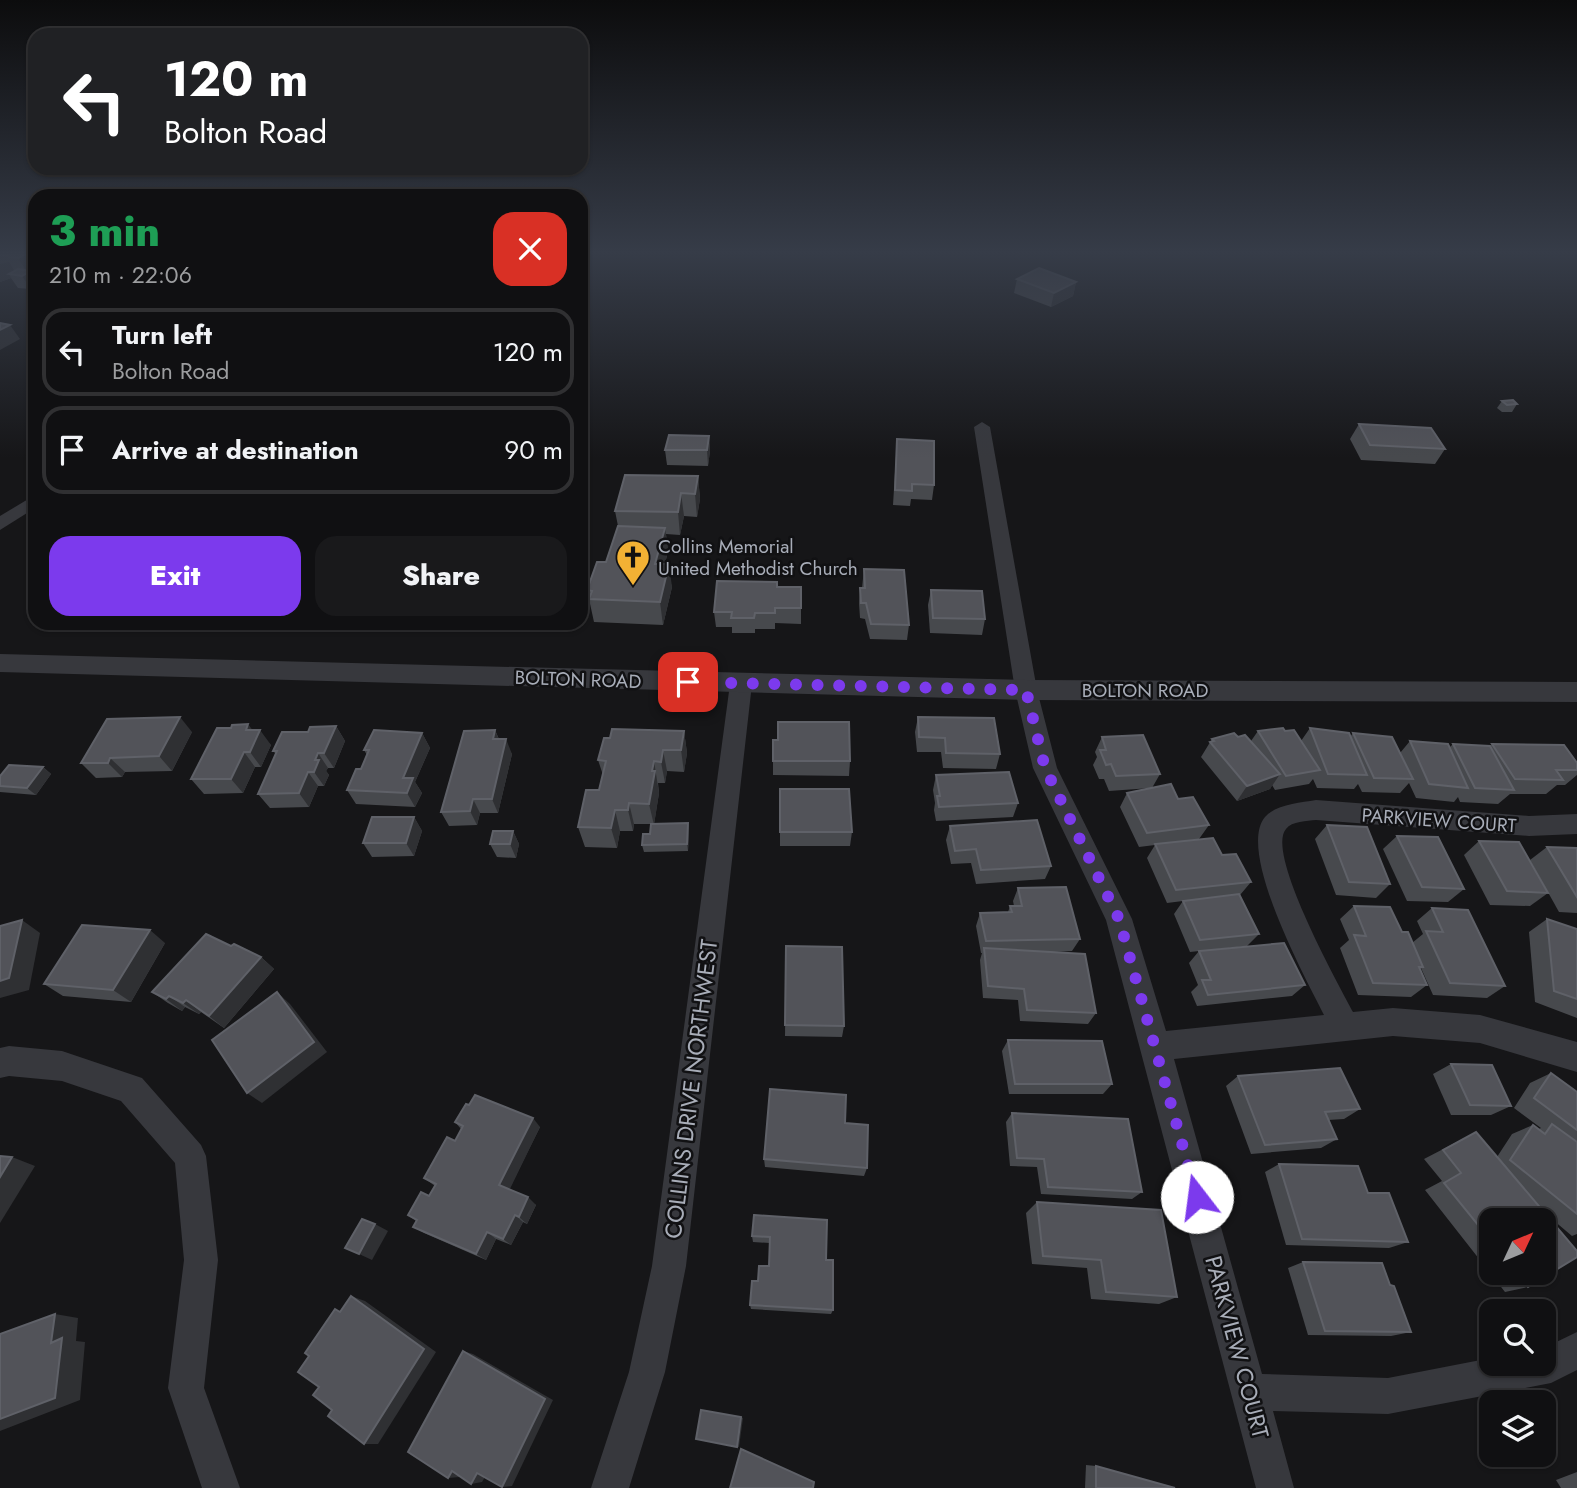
<!DOCTYPE html>
<meta charset="utf-8">
<style>
:root{--surface:#101012;--page:#19191b;--text:#f1f3f6;--muted:#9c9d9f;--line:#303032;--accent:#7c3aed}
body{margin:0;font-family:Jost,sans-serif;background:var(--page);color:var(--text);height:100vh;display:flex;flex-direction:column;font-size:26px;white-space:nowrap}
*{box-sizing:border-box;margin:0}
p{font-size:23px;color:var(--muted)}
.icon{flex:none;width:38px;height:38px;fill:none;stroke:currentColor;stroke-width:2;stroke-linecap:round;stroke-linejoin:round}
.map{position:relative;flex:1;overflow:hidden}
.details{position:absolute;left:28px;top:189px;width:560px;height:441px;display:flex;flex-direction:column;background:var(--surface);border-radius:21px;box-shadow:0 2px 5px #0004,0 0 0 2px var(--line)}
.details>*{flex:none}
.guide{position:absolute;left:28px;top:28px;width:560px;height:147px;border-radius:21px;box-shadow:0 2px 5px #0004,0 0 0 2px var(--line);background:#202124;color:#fff;overflow:hidden}
.needle{width:46px;rotate:46deg}
.buttons{position:absolute;left:1479px;top:1208px;display:grid;gap:14px}
.buttons a{display:grid;place-items:center;width:77px;height:77px;border-radius:14px;background:var(--surface);box-shadow:0 2px 5px #0004,0 0 0 2px var(--line);font-size:35px}
.pin{position:absolute;display:grid;place-items:center;width:60px;height:60px;color:#fff;margin:-30px;border-radius:14px;box-shadow:0 4px 10px #0006}
.me{position:absolute;width:77px;margin:-38px;rotate:345deg;stroke-linejoin:round;filter:drop-shadow(0 0 5px #0008)}
.turn{display:flex;align-items:center;gap:24px;height:147px;padding:0 21px;font-size:32px}
.turn .icon{width:91px;height:91px;stroke-width:2.5}
.turn b{display:block;font-size:49px;line-height:60px}
.round{display:grid;place-items:center;flex:none;width:74px;height:74px;border-radius:21px;background:var(--page)}
.overview{display:flex;align-items:center;justify-content:space-between;height:119px;padding:0 21px}
h1{font-size:42px;font-weight:800;line-height:52px;color:#1e9e55}
.action{display:flex;gap:14px;margin-top:auto;padding:14px 21px}
.action a{flex:1;height:80px;border-radius:21px;background:var(--accent);color:#fff;font-size:28px;font-weight:800;line-height:80px;text-align:center}
.action a+a{background:var(--page);color:var(--text)}
ul{padding:0;list-style:none}
li{display:flex;align-items:center;gap:21px;height:88px;margin:0 14px 10px;padding:0 7px;border:4px solid var(--line);border-radius:21px}
li div{flex:1}
li b{display:block;font-size:26px}
li em{font-style:normal}
.map>svg:first-child{display:block}
.lines{fill:none;stroke-linecap:round;stroke-linejoin:round}
.minor{fill:#37383d;fill-rule:evenodd}
.tertiary{fill:#37383d;fill-rule:evenodd}
.wall{fill:#47494d;fill-rule:evenodd}
.shaded-wall{fill:#2f3033}
.building{fill:#525359;stroke:#5f6168;stroke-width:2}
.route{stroke:#7c3aed;stroke-width:12;stroke-dasharray:0 21.6}
.labels{text-anchor:middle;stroke-width:5;stroke-linejoin:round;paint-order:stroke}
.poi-label{font-size:19px;fill:#a8adb8;stroke:#111113;text-anchor:start}
.street-label{font-size:19px;fill:#a8adb8;stroke:#111113}
.near-street-label{font-size:23px;fill:#a8adb8;stroke:#111113}
</style>
<div class="map">
<svg width="1577" height="1488" viewBox="0 0 1577 1488">
<rect width="100%" height="100%" fill="#161618"/>
<g class="lines">
<!-- minor -->
<g class="minor">
<path d="M982,422L990,427L1037,690L1057,768L1132,919L1166,1031L1324,1015C1306,979 1236,851 1265,817C1277,804 1299,803 1316,800L1529,816L1577,814V834L1529,836L1316,820C1307,821 1292,821 1286,829C1265,853 1339,985 1353,1012L1393,1008L1480,1015L1577,1042V1072L1480,1043L1393,1036L1174,1059L1262,1374L1388,1378L1491,1358V1363H1544V1348L1577,1332V1370L1551,1383L1388,1414L1273,1411L1294,1488H1256L1106,920L1033,768L1015,690L974,427Z"/>
<path d="M35,495V508L0,530V516Z"/>
<path d="M741,676L749,678L752,684L686,1266L665,1372L629,1488H591L629,1372L652,1266L730,684L733,678Z"/>
<path d="M9,1046L62,1051L142,1078L201,1145L206,1156L218,1260L204,1388L240,1488H202L168,1388L184,1260L175,1163L121,1101L62,1081L9,1076L0,1078V1048Z"/>
</g>
<!-- tertiary -->
<path class="tertiary" d="M0,654L1026,680L1577,682V702L1026,700L0,672Z"/>
</g>
<!-- wall -->
<g class="wall">
<path d="M7,250L35,268L30,271L35,278V287L31,289L18,288L11,278L0,282V252Z"/>
<path d="M1017,279L1076,282L1073,296L1051,307L1014,293Z"/>
<path d="M1502,401L1517,404L1512,412H1502L1497,408Z"/>
<path d="M1359,424L1445,449L1435,464L1361,460L1350,439Z"/>
<path d="M709,436L710,451L708,466L667,465L665,450Z"/>
<path d="M897,439L934,485L932,500L911,499L910,506L893,505Z"/>
<path d="M698,476L700,499L697,517L684,516L680,535L666,534L668,551L665,564L672,587L663,625L594,622L587,590L606,562L618,526L615,511Z"/>
<path d="M864,569L909,625L907,640L870,639L865,619L860,618L859,603L860,588H862Z"/>
<path d="M777,587H801V624L775,623V629H755V633H732V627H716L714,612Z"/>
<path d="M931,590L985,619L982,635L930,633L928,605Z"/>
<path d="M215,623H258L257,624Z"/>
<path d="M281,623H311L310,625Z"/>
<path d="M918,717L1000,754L996,769L943,768L941,752H917L915,732Z"/>
<path d="M336,726L345,741L334,768H328L326,771L329,775L324,786H318L309,807L270,808L258,794L276,754L273,751Z"/>
<path d="M1310,728L1350,737L1353,733L1400,753L1410,741L1449,748L1453,744L1490,746L1492,744L1577,763V775L1565,785H1557L1546,794H1510L1498,804L1460,802L1458,797L1454,802L1416,798L1409,783L1400,793L1362,792L1358,784L1354,789L1317,788L1313,779L1309,784L1275,790L1272,785L1270,789L1237,801L1201,757L1212,739L1238,737L1251,741L1258,731H1285L1301,741Z"/>
<path d="M253,730L271,745L261,767H255L243,793L204,794L191,779Z"/>
<path d="M495,730L499,739L512,754L498,813H480L477,825L449,826L441,812Z"/>
<path d="M684,731L687,753L684,772L667,771L665,783H658L659,793L654,824L688,823L689,830L688,851L644,852L642,845L650,834V824H634L633,831H620L617,848L585,847L578,827L599,790L603,775L598,760L610,738Z"/>
<path d="M192,732L172,771L125,772L122,777L96,778L81,763Z"/>
<path d="M422,733L430,748L415,782L422,793L415,807L356,804L347,790L361,769L367,755L364,750Z"/>
<path d="M1102,737L1160,774L1152,788L1178,799L1209,825L1199,839L1222,855L1251,882L1240,895L1259,934L1247,946L1190,952L1174,914L1183,901L1167,903L1147,858L1155,845L1139,847L1120,807L1127,793L1151,788L1109,791L1104,779H1099L1093,765L1097,757L1095,752Z"/>
<path d="M773,761H850L849,776L773,775Z"/>
<path d="M43,767L51,774L36,795L0,792V776Z"/>
<path d="M936,775L1018,803L1013,817L936,821L934,810L935,803L933,790Z"/>
<path d="M780,789L852,832L850,846H780Z"/>
<path d="M414,817L422,831L414,856L372,857L363,843Z"/>
<path d="M1327,825L1390,884L1376,898L1336,895L1315,839Z"/>
<path d="M950,826L1051,866L1045,879L976,884L971,863L951,864L946,840Z"/>
<path d="M513,831L519,844L516,858L497,857L490,844Z"/>
<path d="M1397,836L1464,889L1448,902L1407,901L1383,849Z"/>
<path d="M1479,841L1548,893L1530,906L1490,905L1464,855Z"/>
<path d="M1547,847L1577,848V913L1559,912L1530,860Z"/>
<path d="M1018,888L1080,939L1072,951L1052,952L1096,1013L1088,1024L1020,1021L1018,1000L983,998L980,960L982,953H981L976,926L980,913L1008,912L1010,906H1014L1013,901Z"/>
<path d="M1354,906L1402,932L1412,943L1423,934L1417,921L1432,908L1505,986L1487,998L1433,995L1421,968L1420,969L1427,985L1411,997L1358,995L1340,948L1349,940L1340,919Z"/>
<path d="M1547,919L1577,929V1018L1535,1002L1529,932Z"/>
<path d="M165,943L131,1002L63,996L44,984Z"/>
<path d="M231,946L261,957L274,969L224,1028L201,1012L199,1014L185,1007L182,1011L168,1003L152,992Z"/>
<path d="M786,946L844,1026L842,1037L785,1036Z"/>
<path d="M1199,951L1305,985L1292,996L1197,1006L1191,992L1198,985L1189,963Z"/>
<path d="M1008,1040L1112,1084L1103,1094H1009L1002,1051Z"/>
<path d="M1451,1064L1511,1106L1491,1115H1451L1433,1074Z"/>
<path d="M1551,1073L1577,1092V1234L1572,1236L1546,1214L1577,1251V1257L1528,1287L1505,1292L1425,1190L1442,1181L1424,1159L1476,1132L1497,1157L1512,1134L1533,1125L1539,1129L1541,1128L1514,1108L1530,1083ZM1491,1220H1544V1272H1491Z"/>
<path d="M1238,1076L1360,1109L1344,1119L1328,1120L1337,1139L1321,1148L1251,1154L1226,1086Z"/>
<path d="M1012,1113L1142,1192L1132,1199L1041,1194L1037,1167L1010,1166L1006,1122Z"/>
<path d="M455,1122L540,1127L509,1189L536,1205L527,1224L523,1222L511,1245L496,1239L486,1260L424,1233L413,1227L416,1221L408,1215L429,1196L435,1186L424,1178L455,1141L461,1129Z"/>
<path d="M845,1123L867,1168L864,1176L765,1167L764,1159Z"/>
<path d="M1279,1164L1368,1193L1408,1242L1389,1248L1286,1245L1265,1172Z"/>
<path d="M1037,1202L1177,1297L1159,1304L1091,1299L1087,1268L1032,1264L1026,1213Z"/>
<path d="M754,1215L826,1260L833,1310L831,1314L751,1309L750,1305L758,1281L769,1266L770,1243L753,1242L752,1236Z"/>
<path d="M1303,1262L1411,1332L1391,1336L1308,1335L1288,1268Z"/>
<path d="M1086,1465L1096,1466L1175,1488H1085Z"/>
<path d="M1577,1472V1488H1561L1556,1480Z"/>
</g>
<!-- shaded-wall -->
<g class="shaded-wall">
<path d="M35,250V268L27,272L18,258Z"/>
<path d="M9,262L17,275L9,274L11,278L0,282V264Z"/>
<path d="M31,271L35,278V287L31,289L22,276Z"/>
<path d="M1076,282L1073,296L1051,307L1054,293Z"/>
<path d="M10,325L20,339L0,350V330Z"/>
<path d="M709,436L710,451L708,466L707,450Z"/>
<path d="M698,476L700,499L697,517L695,494Z"/>
<path d="M681,493L684,516L680,535L678,512Z"/>
<path d="M665,528L668,551L659,587L655,564Z"/>
<path d="M669,564L672,587L663,625L660,602Z"/>
<path d="M180,717L192,732L172,771L159,756Z"/>
<path d="M248,724L257,736L260,730L271,745L261,767L250,752L246,730Z"/>
<path d="M336,726L345,741L334,768L324,753Z"/>
<path d="M495,730L501,745L493,739Z"/>
<path d="M684,731L687,753L684,772L681,750Z"/>
<path d="M422,733L430,748L415,782L422,793L415,807L407,793L403,778Z"/>
<path d="M506,739L512,754L498,813L492,799Z"/>
<path d="M663,750L667,771L665,783L661,762Z"/>
<path d="M244,752L255,767L243,793L231,779Z"/>
<path d="M318,753L328,768L326,771L329,775L324,786L314,772L315,760Z"/>
<path d="M110,758L125,772L122,777L108,763Z"/>
<path d="M654,761L659,793L654,825L649,804L652,771Z"/>
<path d="M43,767L51,774L36,795L27,788Z"/>
<path d="M308,772L318,786L309,807L299,793Z"/>
<path d="M1280,774L1270,789L1237,801L1247,786Z"/>
<path d="M473,799L480,813L477,825L470,811Z"/>
<path d="M629,803L634,824L633,831L628,810Z"/>
<path d="M615,810L620,831L617,848L611,828Z"/>
<path d="M414,817L422,831L414,856L406,843Z"/>
<path d="M688,823L689,830L688,851L687,844Z"/>
<path d="M513,831L519,844L516,858L510,844Z"/>
<path d="M22,920L40,933L29,990L0,998V981Z"/>
<path d="M150,930L165,943L131,1002L113,990Z"/>
<path d="M261,957L274,969L224,1028L209,1016Z"/>
<path d="M277,992L290,1004L327,1052L262,1103L247,1093Z"/>
<path d="M169,996L185,1007L182,1011L166,999Z"/>
<path d="M186,1000L201,1012L199,1014L183,1003Z"/>
<path d="M533,1118L540,1127L508,1193L499,1185Z"/>
<path d="M12,1157L35,1166L0,1223V1177Z"/>
<path d="M528,1197L536,1205L527,1224L519,1217Z"/>
<path d="M515,1215L523,1222L511,1245L503,1239Z"/>
<path d="M375,1224L388,1231L372,1260L359,1254Z"/>
<path d="M487,1232L496,1239L486,1260L476,1254Z"/>
<path d="M351,1296L365,1301L436,1352L378,1444H364Z"/>
<path d="M55,1314L78,1318L76,1341L85,1342L80,1400L0,1431V1419L51,1343Z"/>
<path d="M463,1351L473,1354L553,1400L512,1486L502,1487Z"/>
<path d="M741,1417L743,1418L739,1447H737Z"/>
<path d="M464,1470L460,1477L448,1478L452,1471Z"/>
<path d="M488,1472L482,1482L471,1484L477,1473Z"/>
</g>
<!-- building -->
<g class="building">
<path d="M7,250H34L18,258L0,255V252Z"/>
<path d="M1039,268L1076,282L1054,293L1017,279Z"/>
<path d="M18,269L31,271L22,276L9,274Z"/>
<path d="M0,323L10,325L0,330Z"/>
<path d="M1513,400L1517,404L1507,405L1502,401Z"/>
<path d="M1359,424L1431,428L1445,449L1370,445Z"/>
<path d="M669,435L709,436L707,450H665Z"/>
<path d="M897,439L934,441V485L912,484V491L895,490Z"/>
<path d="M625,475L698,476L695,494L681,493L678,512L615,511Z"/>
<path d="M618,526L665,528L655,564H669L660,602L589,599L592,591L587,590L597,562H606Z"/>
<path d="M864,569L904,570L909,625L871,624L866,603H861L860,588H865Z"/>
<path d="M717,581L777,582V587H801V608H775V613H755L754,618H731L732,612H714Z"/>
<path d="M931,590L982,591L985,619L933,618Z"/>
<path d="M180,717L159,756L110,758L108,763H81L107,719Z"/>
<path d="M918,717L994,718L1000,754L946,753L945,738L919,737Z"/>
<path d="M778,722H849L850,761H773V740H778Z"/>
<path d="M248,724L246,730H260L250,752H244L231,779H191L217,728H231L232,725Z"/>
<path d="M336,726L324,753H318L315,760H319L314,772H308L299,793L258,794L277,751H273L282,732H308L310,727Z"/>
<path d="M1283,728L1285,731L1294,730L1320,770L1286,776L1258,731Z"/>
<path d="M1310,728L1349,733L1367,775L1328,774Z"/>
<path d="M612,729L684,731L681,750H663L661,762L654,761L652,771H655L649,804L629,803L628,810H615L611,828L578,827L586,790H599L606,761L598,760L604,738H610Z"/>
<path d="M374,730L422,733L403,778H413L407,793L347,790L356,769H361L369,750H364Z"/>
<path d="M495,730L493,739H506L492,799H473L470,811L441,812L464,731Z"/>
<path d="M1234,733L1238,737L1245,735L1280,774L1247,786L1210,742L1214,741L1212,739Z"/>
<path d="M1353,733L1392,737L1413,779L1374,778Z"/>
<path d="M1143,735L1160,774L1116,776L1111,764L1106,765L1100,750H1106L1102,737Z"/>
<path d="M1410,741L1448,744L1468,788L1429,784Z"/>
<path d="M1453,744L1490,746L1514,790L1475,788Z"/>
<path d="M1492,744L1564,745L1577,763V770H1556L1563,780L1515,779Z"/>
<path d="M9,765L43,767L27,788L0,786V776Z"/>
<path d="M1009,772L1018,803L939,807L937,796H940L936,775Z"/>
<path d="M1171,784L1178,799L1193,797L1209,825L1147,833L1127,793Z"/>
<path d="M780,789H849L852,832H780Z"/>
<path d="M372,817H414L406,843H363Z"/>
<path d="M1037,820L1051,866L981,870L976,849L955,851L950,826Z"/>
<path d="M688,823L687,844L642,845L643,834H650L651,824Z"/>
<path d="M1327,825L1367,827L1390,884L1349,882Z"/>
<path d="M493,831H513L510,844H490Z"/>
<path d="M1397,836L1438,837L1464,889L1422,887Z"/>
<path d="M1213,838L1222,855L1236,854L1251,882L1176,890L1155,844Z"/>
<path d="M1479,841L1519,842L1548,893L1507,891Z"/>
<path d="M1547,847L1577,848V897Z"/>
<path d="M1066,887L1080,939L986,941L980,913L1012,912L1010,906H1022L1018,888Z"/>
<path d="M1239,894L1259,934L1200,940L1183,901Z"/>
<path d="M1354,906L1390,907L1402,932H1408L1423,967H1419L1427,985L1373,983L1354,935L1366,936Z"/>
<path d="M1432,908L1468,910L1505,986L1450,983L1426,931L1443,932Z"/>
<path d="M1547,919L1577,929V999L1554,991Z"/>
<path d="M22,920L9,978L0,981V926Z"/>
<path d="M82,925L150,930L113,990L44,984Z"/>
<path d="M206,934L231,946L234,944L261,957L209,1016L186,1000L183,1003L169,996L166,999L152,992Z"/>
<path d="M1284,943L1305,985L1208,995L1202,980H1211L1199,951Z"/>
<path d="M786,946L842,947L844,1026L785,1025Z"/>
<path d="M984,948L1085,954L1096,1013L1027,1010L1024,989L988,986Z"/>
<path d="M277,992L314,1042L247,1093L212,1040Z"/>
<path d="M1008,1040L1102,1041L1112,1084H1015Z"/>
<path d="M1451,1064L1492,1065L1511,1106L1470,1105Z"/>
<path d="M1340,1068L1360,1109L1325,1112L1337,1139L1265,1145L1238,1076Z"/>
<path d="M1551,1073L1577,1092V1130L1534,1098Z"/>
<path d="M770,1089L846,1095L845,1123L868,1125L867,1168L764,1159Z"/>
<path d="M475,1095L533,1118L499,1185L528,1197L519,1217L515,1215L503,1239L487,1232L476,1254L413,1227L417,1220L408,1215L421,1192L429,1196L436,1184L424,1178L447,1137L455,1141L463,1126L455,1122L466,1104L469,1105Z"/>
<path d="M1012,1113L1128,1119L1142,1192L1048,1187L1044,1159L1017,1158Z"/>
<path d="M1552,1124L1577,1142V1214L1510,1160L1533,1125L1545,1134Z"/>
<path d="M1476,1132L1577,1251V1257L1528,1287L1516,1272H1544V1220H1491V1241L1444,1183L1461,1173L1443,1150Z"/>
<path d="M0,1156L12,1157L0,1177Z"/>
<path d="M1279,1164L1358,1166L1368,1193H1389L1408,1242L1302,1239Z"/>
<path d="M1037,1202L1161,1210L1177,1297L1106,1292L1101,1260L1043,1256Z"/>
<path d="M754,1215L827,1220L826,1260H833V1310L750,1305L752,1281H758L759,1266H769L770,1237L752,1236Z"/>
<path d="M362,1219L375,1224L359,1254L345,1248Z"/>
<path d="M1303,1262L1382,1263L1390,1285L1394,1286L1411,1332L1325,1331Z"/>
<path d="M351,1296L424,1349L364,1444L328,1416L332,1410L313,1395L319,1387L298,1372L309,1356L305,1353L335,1309L340,1312Z"/>
<path d="M55,1314L51,1343L62,1338L55,1398L0,1419V1334Z"/>
<path d="M463,1351L545,1399L502,1487L477,1473L471,1484L452,1471L448,1478L408,1452Z"/>
<path d="M701,1410L741,1417L737,1447L696,1439Z"/>
<path d="M741,1449L814,1482L813,1488H730Z"/>
<path d="M1096,1466L1175,1488H1096Z"/>
</g>
<!-- sky -->
<linearGradient id="sky" x2="0" y2="1"><stop stop-color="#0c0c0d"/><stop offset="0.55" stop-color="#363c48"/><stop offset="1" stop-color="#363c48" stop-opacity="0"/></linearGradient>
<rect width="1577" height="458" fill="url(#sky)"/>
<g class="lines">
<!-- route -->
<path class="route" d="M688,682L1026,690L1045,768L1119,919L1197,1197"/>
</g>
<!-- icons -->
<defs>
<g id="church-pin" transform="scale(1.75)"><path d="M0 17L-7.5 6A9.5 9.5 0 1 1 7.5 6Z" fill="#f2b134" stroke="#111113"/><path d="M-1.2-6h2.4v3.5h3.3v2.4h-3.3V6h-2.4V-.1h-3.3v-2.4h3.3Z" fill="#111"/></g>
</defs>
<g fill-rule="evenodd">
<use href="#church-pin" x="633" y="557"/>
</g>
<g class="labels">
<!-- poi labels -->
<g class="poi-label">
<text x="658" y="553">Collins Memorial<tspan x="658" dy="22">United Methodist Church</tspan></text>
</g>
<!-- street labels -->
<g class="street-label">
<text transform="translate(578 679) rotate(2)" y="7">BOLTON ROAD</text>
<text x="1145" y="697">BOLTON ROAD</text>
<text transform="translate(1439 820) rotate(4)" y="7">PARKVIEW COURT</text>
</g>
<!-- near-street labels -->
<g class="near-street-label">
<text transform="translate(691 1089) rotate(-83)" y="8">COLLINS DRIVE NORTHWEST</text>
<text transform="translate(1237 1347) rotate(75)" y="8">PARKVIEW COURT</text>
</g>
</g>
</svg>
<div class="buttons">
<a><svg class="needle" viewBox="-14 -14 28 28"><path d="M0-13l5 13h-10z" fill="#e53935"/><path d="M0 13l5-13h-10z" fill="#9c9d9f"/></svg></a>
<a><svg class="icon" aria-label="search" viewBox="0 0 24 24"><circle cx="10" cy="10" r="6"/><path d="M15 15l6 6"/></svg></a>
<a><svg class="icon" aria-label="layers" viewBox="0 0 24 24"><path d="M12 4l9 5-9 5-9-5zM3 14l9 5 9-5"/></svg></a>
</div>
<div class="pin" style="left:688px;top:682px;background:#d93025"><svg class="icon" aria-label="arrive" viewBox="0 0 24 24"><path d="M6 21V4h12l-3 4 3 4H6"/></svg></div>
<svg class="me" style="left:1197px;top:1197px" viewBox="-20 -20 40 40"><circle r="19" fill="#fff"/><path d="M0-13L10 11 0 6-10 11z" fill="#7c3aed"/></svg>
<div class="guide">
<div class="turn"><svg class="icon" aria-label="left" viewBox="0 0 24 24"><path d="M17 20v-9H6M10 6l-5 5 5 5"/></svg><div><b>120 m</b>Bolton Road</div></div>
</div>
<section class="details">
<div class="overview"><div><h1>3 min</h1><p>210 m · 22:06</p></div><a class="round" style="background:#d93025;color:#fff"><svg class="icon" aria-label="close" viewBox="0 0 24 24"><path d="M6 6l12 12M18 6L6 18"/></svg></a></div>
<ul>
<li><svg class="icon" aria-label="left" viewBox="0 0 24 24"><path d="M17 20v-9H6M10 6l-5 5 5 5"/></svg><div><b>Turn left</b><p>Bolton Road</p></div><em>120 m</em></li>
<li><svg class="icon" aria-label="arrive" viewBox="0 0 24 24"><path d="M6 21V4h12l-3 4 3 4H6"/></svg><div><b>Arrive at destination</b></div><em>90 m</em></li>
</ul>
<div class="action"><a>Exit</a><a>Share</a></div>
</section>
</div>
